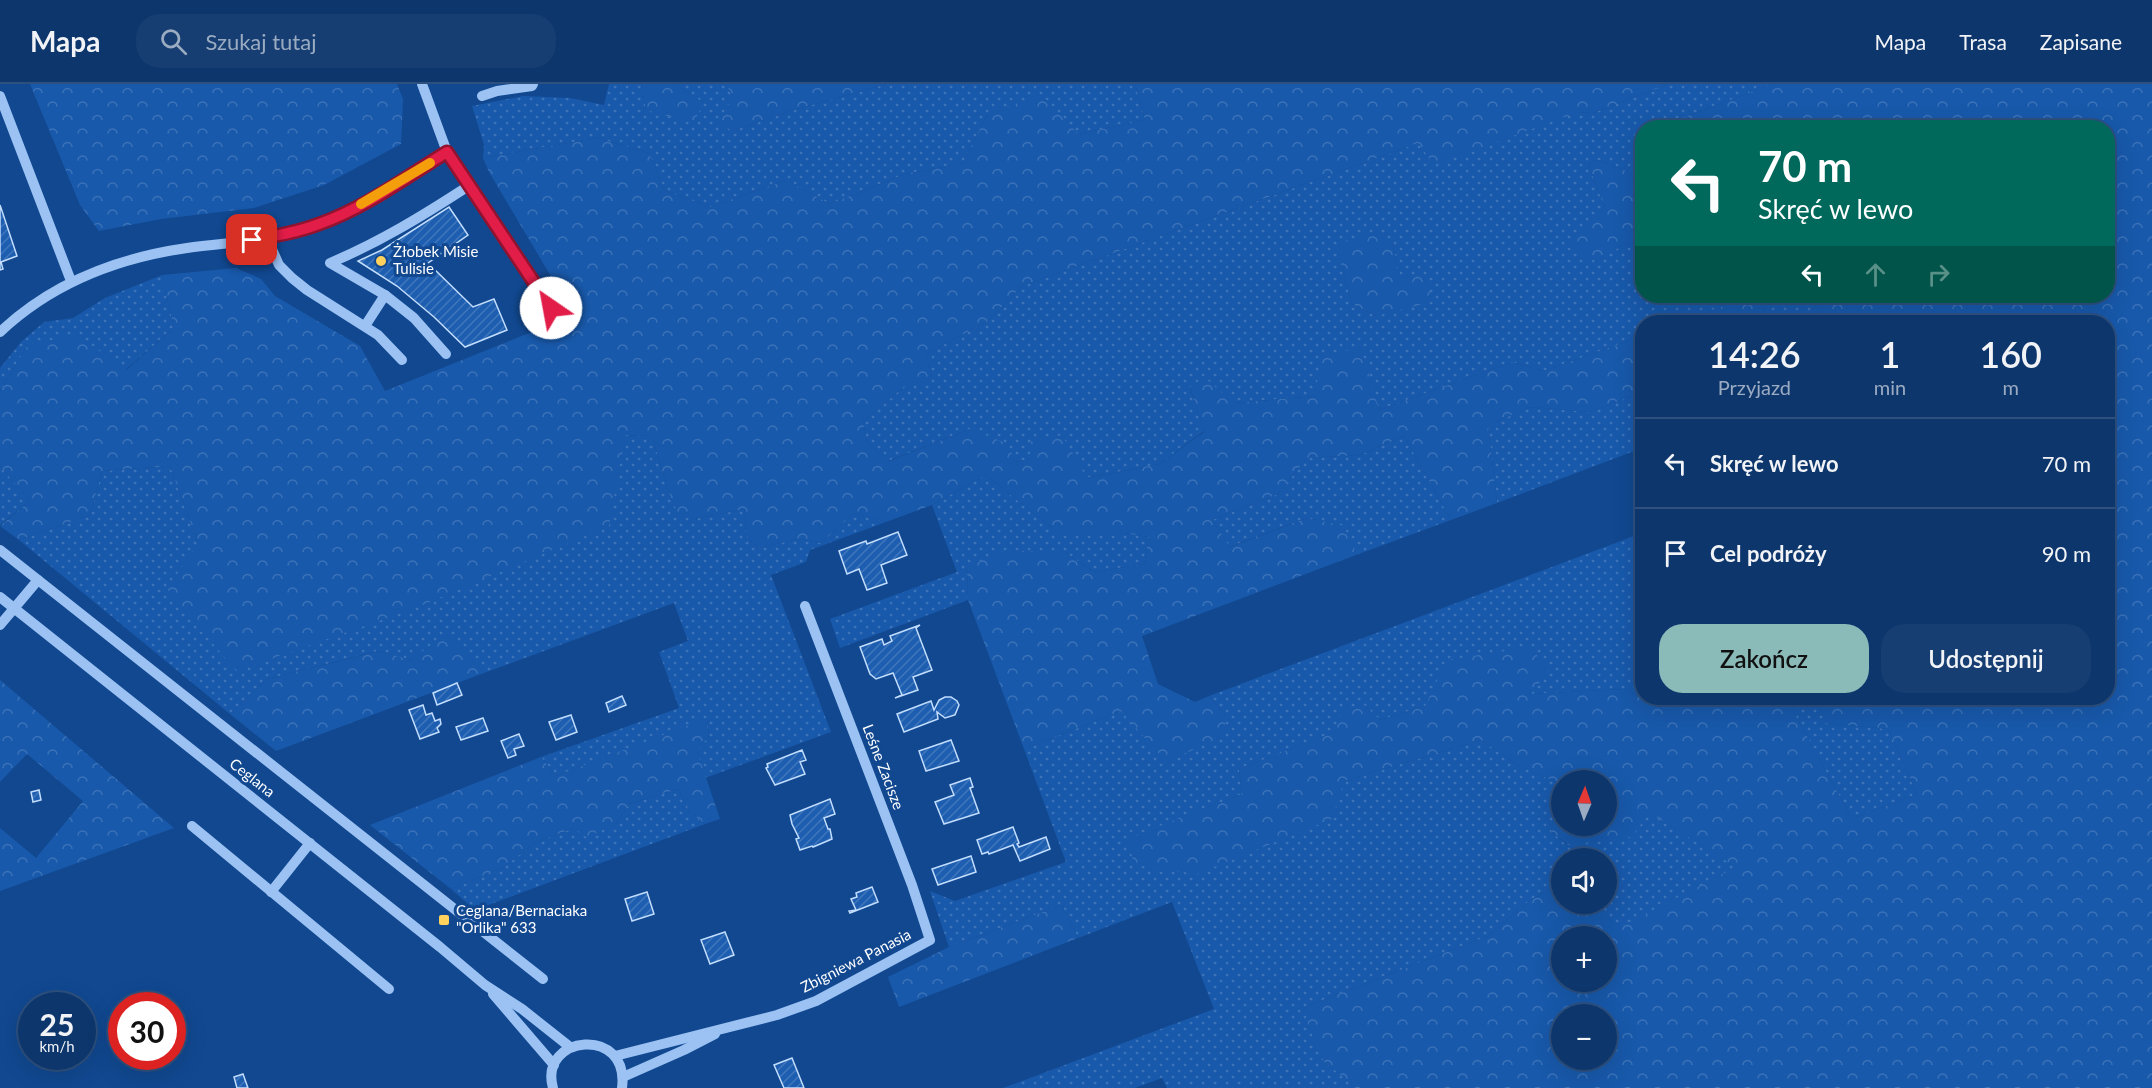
<!DOCTYPE html>
<html lang="pl">
<meta charset="utf-8">
<style>
:root{--surface:#0d366c;--page:#163e72;--text:#f1f3f6;--muted:#9aabc2;--line:#2d507f;--accent:#8bbbb9}
body{margin:0;font-family:Lato,sans-serif;background:var(--page);color:var(--text);height:100vh;display:flex;flex-direction:column;font-size:22px;white-space:nowrap}
*{box-sizing:border-box;margin:0}
p{font-size:20px;color:var(--muted)}
.icon{flex:none;width:33px;height:33px;fill:none;stroke:currentColor;stroke-width:2;stroke-linecap:round;stroke-linejoin:round}
.map{position:relative;flex:1;overflow:hidden}
.sheet{position:absolute;left:1635px;top:231px;width:480px;height:390px;display:flex;flex-direction:column;background:var(--surface);border-radius:24px;box-shadow:0 6px 24px #0002,0 0 0 2px var(--line)}
.sheet>*{flex:none}
.hud{position:absolute;left:1635px;top:36px;width:480px;height:183px;border-radius:24px;box-shadow:0 6px 24px #0002,0 0 0 2px var(--line);background:#00695c;color:#fff;overflow:hidden}
.needle{width:39px;rotate:2deg}
.controls{position:absolute;left:1551px;top:686px;display:grid;gap:12px}
.controls a{display:grid;place-items:center;width:66px;height:66px;border-radius:50%;background:var(--surface);box-shadow:0 6px 24px #0002,0 0 0 2px var(--line);font-size:30px}
.speed{position:absolute;left:18px;top:908px;display:flex;gap:12px;font-size:30px;font-weight:700;text-align:center}
.speed>*{display:grid;place-content:center;width:78px;height:78px;border-radius:50%;background:var(--surface);box-shadow:0 6px 24px #0002,0 0 0 2px var(--line);line-height:1}
.speed small{font-size:15px;font-weight:400}
.speed .limit{border:9px solid #d22;background:#fff;color:#111}
.pin{position:absolute;display:grid;place-items:center;width:51px;height:51px;color:#fff;margin:-26px;border-radius:12px;box-shadow:0 3px 9px #0006}
.me{position:absolute;width:66px;margin:-33px;rotate:327deg;stroke-linejoin:round;filter:drop-shadow(0 0 4px #0008)}
.turn{display:flex;align-items:center;gap:21px;height:126px;padding:0 24px;font-size:27px}
.turn .icon{width:78px;height:78px;stroke-width:2.5}
.turn b{display:block;font-size:42px;line-height:51px}
.lanes{display:flex;align-items:center;height:57px;padding:0 24px;background:#0003;justify-content:center;gap:30px;direction:ltr}
.lanes .off{opacity:.35}
.eta{display:flex;justify-content:space-evenly;align-items:center;height:102px;text-align:center}
.eta b{font-size:36px;font-weight:600;line-height:42px}
.primary-button{display:flex;gap:12px;margin-top:auto;padding:12px 24px}
.primary-button a{flex:1;height:69px;border-radius:24px;background:var(--accent);color:#111;font-size:24px;font-weight:600;line-height:69px;text-align:center}
.primary-button a+a{background:var(--page);color:var(--text)}
ul{padding:0;list-style:none}
li{display:flex;align-items:center;gap:18px;height:90px;padding:0 24px;border-top:2px solid var(--line)}
li div{flex:1}
li b{display:block;font-size:22px}
li em{font-style:normal}
header{display:flex;align-items:center;gap:36px;box-sizing:border-box;height:84px;padding:0 30px;background:var(--surface);border-bottom:2px solid var(--line)}
header strong{font-size:28px}
nav{display:flex;gap:33px;margin-inline-start:auto;font-size:21px}
.search{width:420px;height:54px;background:var(--page);display:flex;align-items:center;gap:15px;box-sizing:border-box;padding:0 21px;border-radius:24px;color:var(--muted);font-size:22px}
.map>svg:first-child{display:block}
.grass{fill:url(#grass-dots);fill-rule:evenodd}
.forest{fill:url(#forest-crowns);fill-rule:evenodd}
.building{fill:url(#building-hatch);stroke:#c2ddfd;stroke-width:1.5}
.lines{fill:none;stroke-linecap:round;stroke-linejoin:round}
.minor{stroke:#9bc2f3;stroke-width:10}
.route-casing{stroke:#92132f;stroke-width:15}
.route{stroke:#e11d48;stroke-width:10}
.slow{stroke:#f59e0b;stroke-width:10}
.poi-dot{fill:#ffd15d;stroke:#114890;stroke-width:2}
.labels{text-anchor:middle;stroke-width:6;stroke-linejoin:round;paint-order:stroke}
.poi-label{font-size:15px;fill:#fff;stroke:#114890;text-anchor:start}
.street-label{font-size:15px;fill:#fff;stroke:#114890}
</style>
<header>
<strong>Mapa</strong>
<div class="search"><svg class="icon" aria-label="search" viewBox="0 0 24 24"><circle cx="10" cy="10" r="6"/><path d="M15 15l6 6"/></svg>Szukaj tutaj</div>
<nav><a>Mapa</a><a>Trasa</a><a>Zapisane</a></nav>
</header>
<div class="map">
<svg width="2152" height="1004" viewBox="0 0 2152 1004">
<defs>
<pattern id="grass-dots" width="8" height="8" patternUnits="userSpaceOnUse" patternTransform="scale(1.5)"><rect width="8" height="8" fill="#1859ab"/><path d="M2 2h.1M6 6h.1" fill="none" stroke="#3b72b8" stroke-width="1.8" stroke-linecap="round"/></pattern>
<pattern id="forest-crowns" width="20" height="18" patternUnits="userSpaceOnUse" patternTransform="scale(1.5)"><rect width="20" height="18" fill="#1859ab"/><path d="M2 6a3 3 0 1 1 6 0M12 15a3 3 0 1 1 6 0" fill="none" stroke="#3b72b8"/></pattern>
<pattern id="building-hatch" width="6" height="6" patternUnits="userSpaceOnUse" patternTransform="scale(1.5)"><rect width="6" height="6" fill="#1e5eb0"/><path d="M-1 1l2-2M0 6l6-6M5 7l2-2" fill="none" stroke="#4076bc"/></pattern>
</defs>
<rect width="100%" height="100%" fill="#114890"/>
<!-- grass -->
<g class="grass">
<path d="M609,0H641L646,26L704,19L675,0H726L733,13L732,47L793,26L887,0H1135L1145,36L1078,50L988,29L963,79L905,90L830,120L786,96L710,123L665,107L649,69L597,54L483,74L484,61L472,22L523,12L570,14L604,21Z"/>
<path d="M1669,0H1773L1658,43L1642,44V49L1634,53L1642,64V99L1624,86L1598,76L1588,80L1605,124L1589,177L1642,153V212H1752L1678,238H1642V252L1544,287L1512,278L1379,326L1316,312L1234,319L1190,304L1204,347L1159,380L1086,394L1031,375L1014,378L970,345L888,377L867,358L863,338L907,300L932,292L926,270L988,237L1022,202L1418,59L1578,28L1593,29ZM1392,158L1400,192L1376,232L1352,220L1338,169Z"/>
<path d="M162,191L174,244L125,286L28,261L0,307V284L21,258L44,238L73,234L105,214Z"/>
<path d="M1756,212H1804L1832,238H1770Z"/>
<path d="M1642,308V364L1497,419L1488,341L1531,323L1590,328Z"/>
<path d="M625,351L652,352L668,406L694,435L745,425L747,454L760,464L797,455L821,459L854,429L886,438L810,466L806,478L771,491L831,648L705,694L697,666L709,652L707,635L556,692L541,673L679,624L659,568L688,557L674,519L484,589L448,549L411,576L378,567L267,595L230,630L19,456L90,431L102,387L170,382L198,459Z"/>
<path d="M1404,352L1451,436L1356,471L1343,442L1307,434L1229,463L1212,436L1278,410L1307,374L1360,371Z"/>
<path d="M0,382L30,417L0,441Z"/>
<path d="M986,391L1058,449H1124L1149,453L1144,480L1094,488L1066,469L967,483L968,516L840,564L830,535L957,488L932,421Z"/>
<path d="M1642,449V614H1703L1667,627L1624,605L1531,610L1425,622L1380,636L1364,621L1336,648L1239,685L1242,710L1126,756L1344,697L1481,656L1518,681L1560,700L1551,747L1567,761L1650,729L1737,783L1618,845L1610,838L1599,819H1606V774H1562L1561,799L1529,817L1488,852L1305,923L1324,978L1350,997V1004H1167L1162,994L1135,1004H1003L1214,925L1172,818L1078,854L1062,821L949,863L930,807L955,817L1066,778L1024,665L1121,627L1226,632L1209,612Z"/>
<path d="M1786,614H1820L1825,639L1888,645L1917,710L1852,735Z"/>
<path d="M678,705L689,727L705,740L475,826L451,805L504,783L534,759L574,744L616,740L629,720Z"/>
</g>
<!-- forest -->
<g class="forest">
<path d="M30,0H397L403,15L401,60L324,101L254,124L161,135L99,147L80,121Z"/>
<path d="M641,0H675L704,19L693,39L646,26Z"/>
<path d="M726,0H887L793,26L732,47L718,38L733,13Z"/>
<path d="M1135,0H1669L1593,29L1578,28L1434,81L1418,59L1022,202L988,237L926,270L932,292L926,299L907,300L863,338L867,358L889,377L970,345L1008,360L1015,378L1030,375V358L1062,351L1087,394L1159,380L1204,348L1190,303L1205,294L1234,319L1315,312L1321,271L1361,264L1379,326L1512,278L1544,287L1642,252V308L1590,328L1531,323L1488,341L1497,419L1451,436L1404,352L1360,371L1307,374L1278,410L1212,436L1230,463L1307,434L1344,442L1356,471L1142,552L1158,600L1195,618L1209,612L1226,632L1224,652L1166,678L1121,627L1024,665L968,516L967,483L1006,466L1066,469L1094,488L1144,480L1149,453L1124,449H1058L986,391L932,421L886,438L854,429L821,459L797,455L760,464L747,454L745,425L694,435L679,433L668,406L652,352L625,351L609,442L413,525L236,587L167,505L198,459L170,382L102,387L90,431L19,456L0,442L30,417L0,382V307L28,261L77,251L126,286L174,244L162,191L236,184L261,195L275,212L360,262L385,307L574,231L489,88L483,74L597,54L649,69L665,107L710,123L786,96L830,120L905,90L963,79L988,29L1042,11L1078,50L1145,36Z"/>
<path d="M1773,0H2152V1004H1350L1349,997L1324,978L1307,938L1305,923L1488,852L1529,817L1561,799L1562,819H1599L1610,838L1618,844L1736,783L1650,729L1631,753L1568,761L1551,747L1560,700L1518,681L1481,656L1344,697L1332,735L1197,790L1135,781L1126,755L1242,710L1239,685L1335,648L1343,624L1364,621L1380,636L1425,622L1447,576L1530,563L1549,586L1531,610L1624,605L1667,627L1703,614H1786L1852,735L1917,710L1888,645L1824,639L1820,614H2108V238H1832L1804,212H2108V44L1658,43ZM1562,696H1606V741H1562ZM1562,852H1606V897H1562ZM1562,930H1606V975H1562Z"/>
<path d="M1598,76L1624,86L1642,99V153L1589,178L1566,161L1605,124L1588,80Z"/>
<path d="M1377,147L1392,158L1400,192L1428,191L1431,218L1376,232L1352,220L1338,169L1339,159Z"/>
<path d="M1752,212H1756L1770,238H1678Z"/>
<path d="M448,548L484,589L276,667L230,630L267,595L379,567L411,576Z"/>
<path d="M0,596L174,744L0,807V744L36,774L83,717L27,670L0,698Z"/>
<path d="M707,634L709,652L697,667L720,735L705,740L689,727L678,705L629,720L616,740L586,753L574,744L534,759L504,783L451,805L370,741L541,673L556,692Z"/>
<path d="M1062,821L1078,854L899,923L888,893L949,863Z"/>
</g>
<!-- building -->
<g class="building">
<path d="M0,121L17,172L1,178L3,185L0,186Z"/>
<path d="M449,123L468,151L428,179L473,223L494,215L507,246L465,263L434,233L397,202L358,177L382,166Z"/>
<path d="M898,448L907,471L881,481L887,499L867,506L859,485L847,490L839,467L866,457L867,460Z"/>
<path d="M920,541L916,544L932,586L913,593L918,606L895,614L902,611L893,589L876,595L870,590L860,563L882,555L884,561L892,557L890,552Z"/>
<path d="M457,599L462,611L437,621L433,609Z"/>
<path d="M622,612L626,621L609,628L606,619Z"/>
<path d="M945,613H951L957,617L959,621L955,631L945,634L937,628L938,635L904,648L897,630L931,617L934,626L939,616Z"/>
<path d="M423,621L426,631L432,629L435,637L440,635L441,640L437,644L439,648L420,655L409,626Z"/>
<path d="M571,631L577,648L556,656L549,638Z"/>
<path d="M483,634L488,647L461,656L456,643Z"/>
<path d="M519,650L524,662L514,665L516,671L508,674L501,657Z"/>
<path d="M951,656L959,677L926,687L919,667Z"/>
<path d="M802,666L806,676L800,678L805,690L775,701L766,684L768,683L767,680Z"/>
<path d="M970,694L973,703L970,704L979,729L944,740L935,718L954,711L950,701Z"/>
<path d="M39,706L41,716L33,718L31,708Z"/>
<path d="M830,715L835,730L824,734L828,745H830L832,755L813,763L812,762L800,766L796,755L799,754L792,740L790,731Z"/>
<path d="M1013,743L1019,759L1017,760L1019,763L1046,753L1050,765L1020,777L1013,761L989,770L988,768L982,770L977,756Z"/>
<path d="M971,772L976,788L938,801L932,785Z"/>
<path d="M872,803L878,818L850,829L849,827L856,826L851,815L857,813L856,809Z"/>
<path d="M647,808L654,830L632,837L625,815Z"/>
<path d="M725,848L734,871L710,880L701,856Z"/>
<path d="M792,974L804,1004H784L774,981Z"/>
<path d="M243,990L248,1004H237L234,993Z"/>
</g>
<g class="lines">
<!-- minor -->
<g class="minor">
<path d="M422,0L447,68L551,224"/>
<path d="M0,12L71,197"/>
<path d="M482,12L497,7L532,2L533,0"/>
<path d="M267,154L279,181L292,194L307,206L378,251L402,276"/>
<path d="M365,242L385,211"/>
<path d="M0,248C52,199 117,174 187,164C219,159 251,159 282,151C343,136 394,101 447,68"/>
<path d="M446,270L414,234L385,211L330,179C380,158 424,131 470,101"/>
<path d="M0,466L543,895"/>
<path d="M0,513L440,863L485,901L522,925L570,963"/>
<path d="M0,541L38,496"/>
<path d="M192,742L389,905"/>
<path d="M271,808L310,759"/>
<path d="M493,910L554,981"/>
<path d="M615,972L777,931L816,917L930,856L912,801L805,522"/>
<path d="M623,993L684,966L715,950"/>
<path d="M553,1004C538,951 630,941 622,1004"/>
</g>
</g>
<g class="lines">
<!-- route casing -->
<g class="route-casing">
<path id="route" d="M252,156C275,152 298,148 319,140C365,124 406,93 447,68L551,224"/>
</g>
<!-- route -->
<use href="#route" class="route"/>
<!-- slow -->
<path class="slow" d="M361,120L430,79"/>
</g>
<!-- markers -->
<g class="poi-dot">
<circle cx="381" cy="177" r="6"/>
<rect x="438" y="830" width="12" height="12" rx="3"/>
</g>
<g class="labels">
<!-- poi labels -->
<g class="poi-label">
<text x="393" y="173">Żłobek Misie<tspan x="393" dy="17">Tulisie</tspan></text>
<text x="456" y="832">Ceglana/Bernaciaka<tspan x="456" dy="17">"Orlika" 633</tspan></text>
</g>
<!-- street labels -->
<g class="street-label">
<text transform="translate(883 683) rotate(69)" y="5">Leśne Zacisze</text>
<text transform="translate(252 694) rotate(38)" y="5">Ceglana</text>
<text transform="translate(856 877) rotate(-27)" y="5">Zbigniewa Panasia</text>
</g>
</g>
</svg>
<div class="controls">
<a><svg class="needle" viewBox="-14 -14 28 28"><path d="M0-13l5 13h-10z" fill="#e53935"/><path d="M0 13l5-13h-10z" fill="#9aabc2"/></svg></a>
<a><svg class="icon" aria-label="sound" viewBox="0 0 24 24"><path d="M4 9h4l5-4v14l-5-4H4zM17 9q2 3 0 6"/></svg></a>
<a>+</a>
<a>−</a>
</div>
<div class="speed"><div>25<small>km/h</small></div><div class="limit">30</div></div>
<div class="pin" style="left:252px;top:156px;background:#d93025"><svg class="icon" aria-label="arrive" viewBox="0 0 24 24"><path d="M6 21V4h12l-3 4 3 4H6"/></svg></div>
<svg class="me" style="left:551px;top:224px" viewBox="-20 -20 40 40"><circle r="19" fill="#fff"/><path d="M0-13L10 11 0 6-10 11z" fill="#e11d48"/></svg>
<div class="hud">
<div class="turn"><svg class="icon" aria-label="left" viewBox="0 0 24 24"><path d="M17 20v-9H6M10 6l-5 5 5 5"/></svg><div><b>70 m</b>Skręć w lewo</div></div>
<div class="lanes"><svg class="icon" aria-label="left" viewBox="0 0 24 24"><path d="M17 20v-9H6M10 6l-5 5 5 5"/></svg><svg class="icon off" aria-label="ahead" viewBox="0 0 24 24"><path d="M12 20V5M6 11l6-6 6 6"/></svg><svg class="icon off" aria-label="right" viewBox="0 0 24 24"><path d="M7 20v-9h11M14 6l5 5-5 5"/></svg></div>
</div>
<section class="sheet">
<div class="eta">
<div><b>14:26</b><p>Przyjazd</p></div>
<div><b>1</b><p>min</p></div>
<div><b>160</b><p>m</p></div>
</div>
<ul>
<li><svg class="icon" aria-label="left" viewBox="0 0 24 24"><path d="M17 20v-9H6M10 6l-5 5 5 5"/></svg><div><b>Skręć w lewo</b></div><em>70 m</em></li>
<li><svg class="icon" aria-label="arrive" viewBox="0 0 24 24"><path d="M6 21V4h12l-3 4 3 4H6"/></svg><div><b>Cel podróży</b></div><em>90 m</em></li>
</ul>
<div class="primary-button"><a>Zakończ</a><a>Udostępnij</a></div>
</section>
</div>
